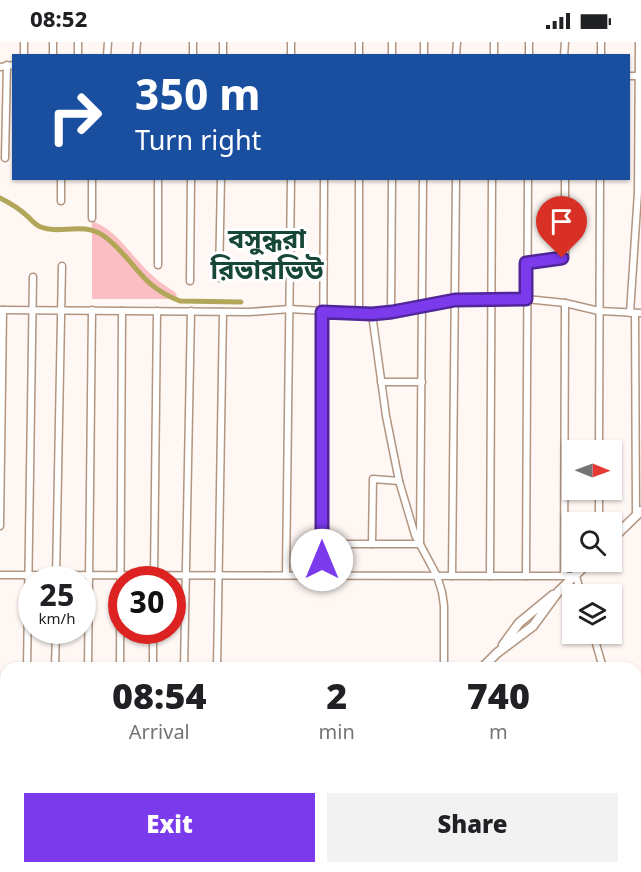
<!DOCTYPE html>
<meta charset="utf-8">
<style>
:root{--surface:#fff;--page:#f2f2f2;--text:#202124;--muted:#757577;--accent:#7c3aed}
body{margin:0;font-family:Georgia,"Noto Sans Bengali",serif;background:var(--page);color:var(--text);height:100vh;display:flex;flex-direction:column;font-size:22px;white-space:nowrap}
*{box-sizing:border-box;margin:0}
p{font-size:20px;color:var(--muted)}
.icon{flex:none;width:33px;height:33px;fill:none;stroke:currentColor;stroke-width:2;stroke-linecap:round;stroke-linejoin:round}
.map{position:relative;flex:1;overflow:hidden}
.sheet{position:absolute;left:0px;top:620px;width:642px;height:212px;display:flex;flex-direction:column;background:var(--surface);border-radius:18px 18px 0 0;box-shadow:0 2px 4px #0004}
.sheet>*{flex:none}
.top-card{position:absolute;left:12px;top:12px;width:618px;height:126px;border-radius:0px;box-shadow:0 2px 4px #0004;background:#1a4fa0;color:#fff;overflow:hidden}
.needle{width:39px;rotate:91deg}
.tools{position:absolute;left:562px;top:398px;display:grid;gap:12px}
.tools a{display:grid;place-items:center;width:60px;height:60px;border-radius:0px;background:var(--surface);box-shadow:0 2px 4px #0004;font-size:30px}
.speed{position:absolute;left:18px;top:524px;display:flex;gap:12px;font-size:30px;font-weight:700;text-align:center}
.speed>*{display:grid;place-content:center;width:78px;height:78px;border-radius:50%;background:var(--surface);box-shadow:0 2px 4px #0004;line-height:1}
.speed small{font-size:15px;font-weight:400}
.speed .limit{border:9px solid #d22;background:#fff;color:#111}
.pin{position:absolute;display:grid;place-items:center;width:51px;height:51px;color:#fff;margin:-62px -26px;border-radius:50% 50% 50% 0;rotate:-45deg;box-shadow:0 0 6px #0007}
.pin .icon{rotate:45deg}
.me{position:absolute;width:66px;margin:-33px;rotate:0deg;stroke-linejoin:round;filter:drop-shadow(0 0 4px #0008)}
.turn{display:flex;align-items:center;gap:21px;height:126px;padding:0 24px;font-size:27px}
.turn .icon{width:78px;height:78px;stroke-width:2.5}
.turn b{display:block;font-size:42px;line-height:51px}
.eta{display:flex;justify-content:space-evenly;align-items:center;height:102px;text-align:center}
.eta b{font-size:36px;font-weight:800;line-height:42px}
.button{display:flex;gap:12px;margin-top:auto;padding:12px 24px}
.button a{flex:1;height:69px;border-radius:0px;background:var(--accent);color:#fff;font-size:24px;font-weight:800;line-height:69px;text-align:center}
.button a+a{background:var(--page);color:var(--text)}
.status{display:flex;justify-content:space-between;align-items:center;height:42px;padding:0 30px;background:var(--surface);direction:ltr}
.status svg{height:16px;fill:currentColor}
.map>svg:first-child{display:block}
.green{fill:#fbbfc3}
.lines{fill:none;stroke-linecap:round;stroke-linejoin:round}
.canal{stroke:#b2a759;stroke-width:5}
.minor-casing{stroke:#b29681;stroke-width:9}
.highway-casing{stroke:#b29681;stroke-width:11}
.minor{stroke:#fff;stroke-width:6}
.highway{stroke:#fff;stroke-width:8}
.route-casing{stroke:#51269a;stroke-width:15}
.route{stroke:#7c3aed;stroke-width:10}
.labels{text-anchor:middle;stroke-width:6;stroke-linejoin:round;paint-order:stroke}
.district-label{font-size:27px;font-weight:bold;fill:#174736;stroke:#fff}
</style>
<div class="status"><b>08:52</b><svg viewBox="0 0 49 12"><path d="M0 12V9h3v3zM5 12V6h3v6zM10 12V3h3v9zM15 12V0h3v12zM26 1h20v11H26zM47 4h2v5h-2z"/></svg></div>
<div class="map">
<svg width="641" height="830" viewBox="0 0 641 830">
<rect width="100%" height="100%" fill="#fef7f3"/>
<!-- green -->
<path class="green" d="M92,179C118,188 132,216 152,233C159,240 167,245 175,250L177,254L175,257H92Z"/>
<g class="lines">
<!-- canal -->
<path class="canal" d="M0,156C10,161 19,166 27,174C32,178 35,183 41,185C60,193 82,179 104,194C135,217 139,244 180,259L241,260"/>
<!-- minor casing -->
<g class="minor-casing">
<g id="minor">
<path d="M53,0V14"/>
<path d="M291,0V14"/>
<path d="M24,14V0"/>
<path d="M78,14V0"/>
<path d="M107,14L108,0"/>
<path d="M136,14L137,0"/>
<path d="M193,14V0"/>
<path d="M223,14V0"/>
<path d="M359,14V0"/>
<path d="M392,14V0"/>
<path d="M424,14V0"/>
<path d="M456,14L457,0"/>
<path d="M494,14V0"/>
<path d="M529,14V0"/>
<path d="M564,14L565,0"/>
<path d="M601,14V0"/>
<path d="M0,25L14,23"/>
<path d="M628,34H640"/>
<path d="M5,116L7,23"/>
<path d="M359,136V271"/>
<path d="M61,159V136"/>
<path d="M92,176V136"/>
<path d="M527,221L562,216L565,213V136"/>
<path d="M158,223V136"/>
<path d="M219,236L221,136"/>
<path d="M190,239L191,136"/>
<path d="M0,268L249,270L290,267L372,272L391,270L455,258L490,256L526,257L565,261L599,269L641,271"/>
<path d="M391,270L392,136"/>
<path d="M630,271L638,150L639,0"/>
<path d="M635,271L636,474"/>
<path d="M372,272L386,374L399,439L415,493L437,534L442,550L444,564V626"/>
<path d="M381,340H422"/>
<path d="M599,408L600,136"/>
<path d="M599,480V447"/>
<path d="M0,484L3,268"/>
<path d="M322,502H420L423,136"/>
<path d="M372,502L373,437L399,439"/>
<path d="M0,533L576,534L581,552"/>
<path d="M286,533L291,136"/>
<path d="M322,533L324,136"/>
<path d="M452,534L456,136"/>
<path d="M490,534L492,136"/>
<path d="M526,534L528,136"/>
<path d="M564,534L565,261"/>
<path d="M56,535L62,224"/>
<path d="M154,536L157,269"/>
<path d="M593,591L603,626"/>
<path d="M27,626L33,235"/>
<path d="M55,626L56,588"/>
<path d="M88,626L92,268"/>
<path d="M120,626L122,269"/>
<path d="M153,626V588"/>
<path d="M184,626L191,269"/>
<path d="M217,626L223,270"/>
<path d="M636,722L641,731"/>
<path d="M459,825L460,830"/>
<path d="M132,830L142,825"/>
</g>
</g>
<!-- highway casing -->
<g class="highway-casing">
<g id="highway">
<path d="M612,497L641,469"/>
<path d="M503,603L519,581L553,553"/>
<path d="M482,626L497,611L533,584L558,550L590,519"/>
<path d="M281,830L286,825"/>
</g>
</g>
<!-- minor -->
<use href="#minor" class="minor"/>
<!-- highway -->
<use href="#highway" class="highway"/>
</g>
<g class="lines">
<!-- route casing -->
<g class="route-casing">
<path id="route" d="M322,518V270L372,272L392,270L455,258L526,257V221L562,216"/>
</g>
<!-- route -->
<use href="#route" class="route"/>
</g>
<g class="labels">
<!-- district labels -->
<g class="district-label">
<text x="267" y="206">বসুন্ধরা<tspan x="267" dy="31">রিভারভিউ</tspan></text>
</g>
</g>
</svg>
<div class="tools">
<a><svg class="needle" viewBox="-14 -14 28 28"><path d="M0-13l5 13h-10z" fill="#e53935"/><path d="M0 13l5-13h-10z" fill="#757577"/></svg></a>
<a><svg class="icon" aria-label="search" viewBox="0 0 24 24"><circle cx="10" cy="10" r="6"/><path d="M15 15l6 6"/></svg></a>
<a><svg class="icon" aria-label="layers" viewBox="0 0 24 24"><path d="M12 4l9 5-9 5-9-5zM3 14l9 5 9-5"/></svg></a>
</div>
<div class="speed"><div>25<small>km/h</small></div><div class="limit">30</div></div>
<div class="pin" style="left:562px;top:216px;background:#d93025"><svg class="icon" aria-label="arrive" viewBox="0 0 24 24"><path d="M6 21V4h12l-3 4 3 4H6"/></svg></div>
<svg class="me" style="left:322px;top:518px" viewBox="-20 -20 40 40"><circle r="19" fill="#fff"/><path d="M0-13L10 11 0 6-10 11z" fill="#7c3aed"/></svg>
<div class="top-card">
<div class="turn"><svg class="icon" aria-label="right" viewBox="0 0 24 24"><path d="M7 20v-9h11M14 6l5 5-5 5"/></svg><div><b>350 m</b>Turn right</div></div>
</div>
<section class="sheet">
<div class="eta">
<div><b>08:54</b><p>Arrival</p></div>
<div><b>2</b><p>min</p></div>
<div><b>740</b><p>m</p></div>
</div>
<div class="button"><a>Exit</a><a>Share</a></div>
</section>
</div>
